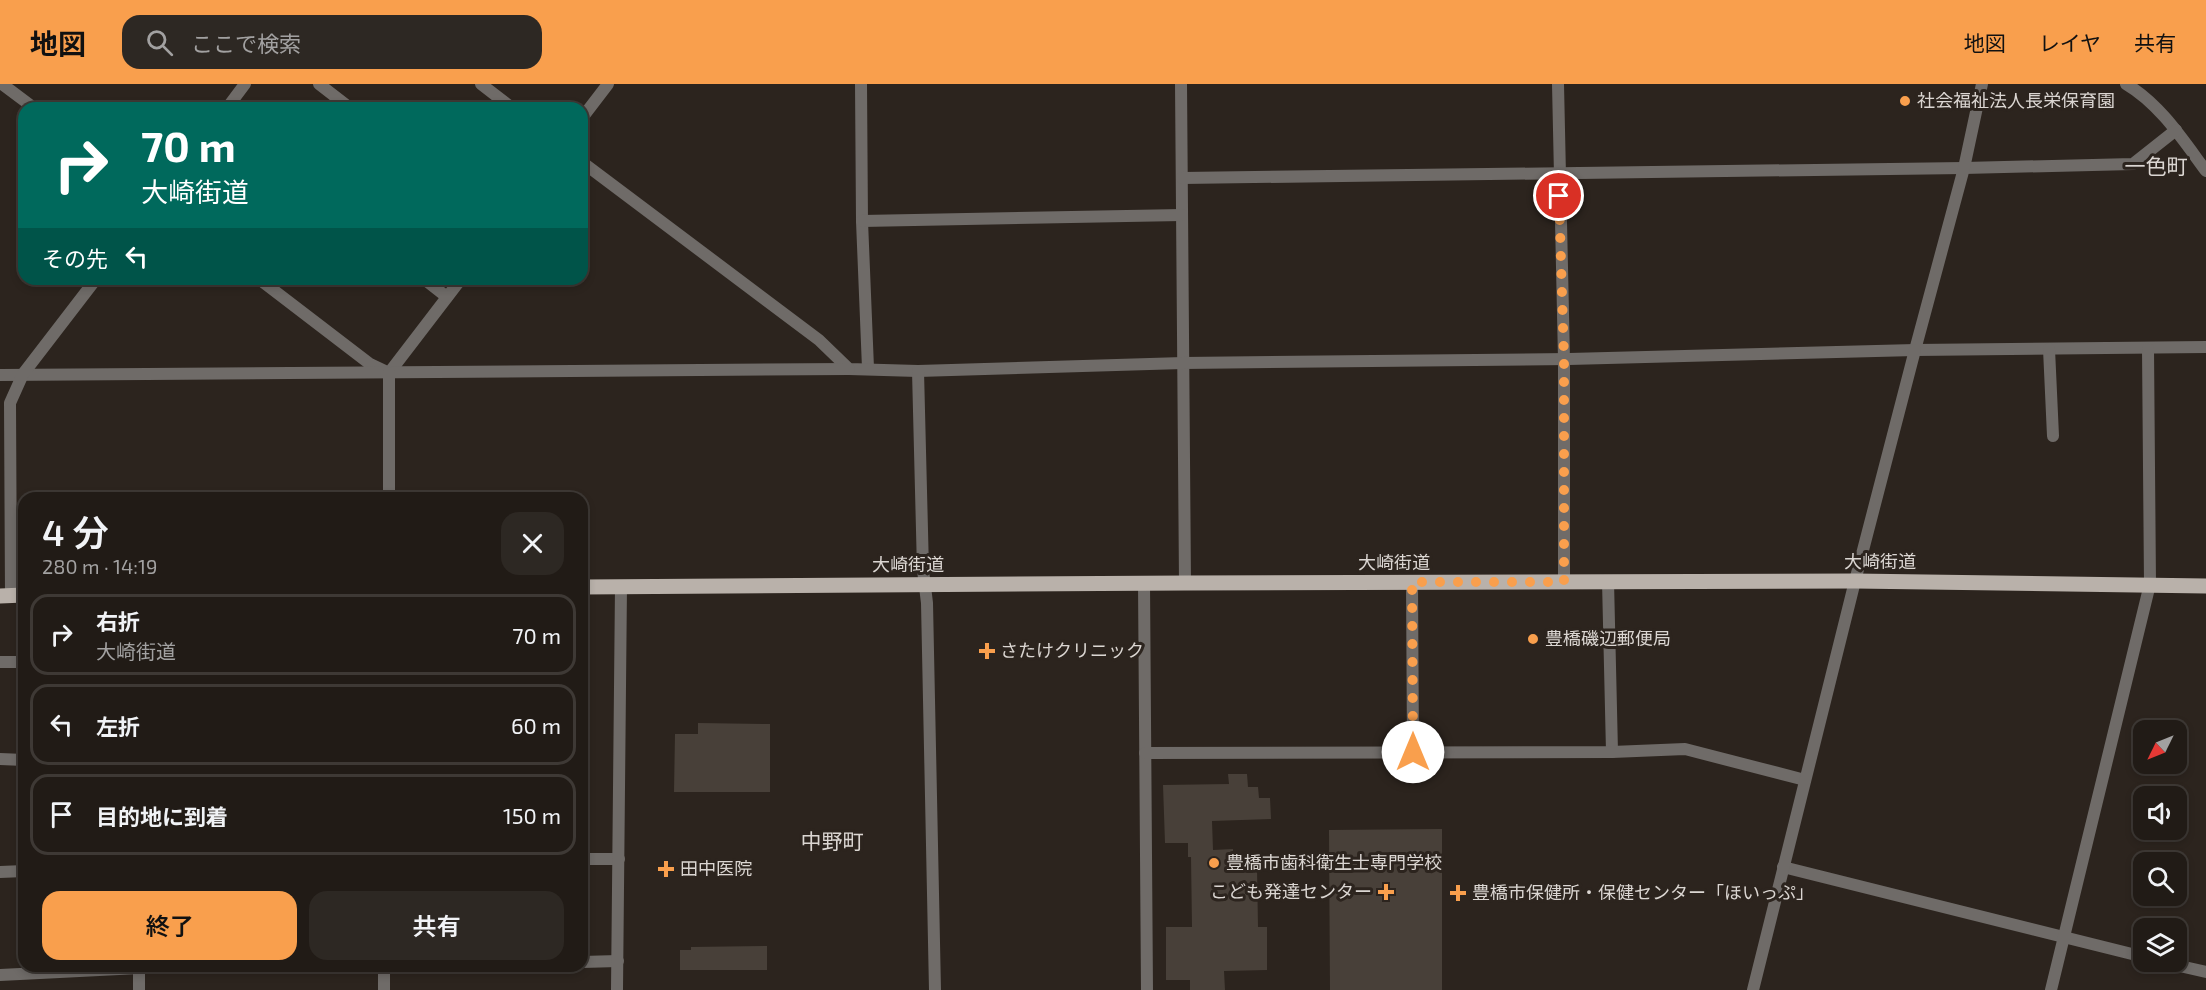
<!DOCTYPE html>
<html lang="ja">
<meta charset="utf-8">
<style>
:root{--surface:#211b16;--page:#2d2823;--text:#f1f3f6;--muted:#a2a1a1;--line:#3e3935;--accent:#f99f4d}
body{margin:0;font-family:"Exo 2","Noto Sans JP",sans-serif;background:var(--page);color:var(--text);height:100vh;display:flex;flex-direction:column;font-size:22px;white-space:nowrap}
*{box-sizing:border-box;margin:0}
p{font-size:20px;color:var(--muted)}
.icon{flex:none;width:33px;height:33px;fill:none;stroke:currentColor;stroke-width:2;stroke-linecap:round;stroke-linejoin:round}
.map{position:relative;flex:1;overflow:hidden}
.side{position:absolute;left:18px;top:408px;width:570px;height:480px;display:flex;flex-direction:column;background:var(--surface);border-radius:18px;box-shadow:0 3px 9px #0003,0 0 0 2px var(--line)}
.side>*{flex:none}
.top-card{position:absolute;left:18px;top:18px;width:570px;height:183px;border-radius:18px;box-shadow:0 3px 9px #0003,0 0 0 2px var(--line);background:#00695c;color:#fff;overflow:hidden}
.needle{width:39px;rotate:227deg}
.controls{position:absolute;left:2133px;top:636px;display:grid;gap:12px}
.controls a{display:grid;place-items:center;width:54px;height:54px;border-radius:12px;background:var(--surface);box-shadow:0 3px 9px #0003,0 0 0 2px var(--line);font-size:30px}
.pin{position:absolute;display:grid;place-items:center;width:51px;height:51px;color:#fff;margin:-26px;border:3px solid #fff;border-radius:50%;box-shadow:0 2px 6px #0007}
.me{position:absolute;width:66px;margin:-33px;rotate:0deg;stroke-linejoin:round;filter:drop-shadow(0 0 4px #0008)}
.turn{display:flex;align-items:center;gap:21px;height:126px;padding:0 24px;font-size:27px}
.turn .icon{width:78px;height:78px;stroke-width:2.5}
.turn b{display:block;font-size:42px;line-height:51px}
.then{display:flex;align-items:center;height:57px;padding:0 24px;background:#0003;gap:12px;font-size:22px}
.round{display:grid;place-items:center;flex:none;width:63px;height:63px;border-radius:18px;background:var(--page)}
.overview{display:flex;align-items:center;justify-content:space-between;height:102px;padding:0 24px}
h1{font-size:36px;font-weight:600;line-height:45px}
.cta{display:flex;gap:12px;margin-top:auto;padding:12px 24px}
.cta a{flex:1;height:69px;border-radius:18px;background:var(--accent);color:#111;font-size:24px;font-weight:600;line-height:69px;text-align:center}
.cta a+a{background:var(--page);color:var(--text)}
ul{padding:0;list-style:none}
li{display:flex;align-items:center;gap:18px;height:81px;margin:0 12px 9px;padding:0 12px;border:3px solid var(--line);border-radius:18px}
li div{flex:1}
li b{display:block;font-size:22px}
li em{font-style:normal}
header{display:flex;align-items:center;gap:36px;box-sizing:border-box;height:84px;padding:0 30px;background:var(--accent);color:#111}
header strong{font-size:28px}
nav{display:flex;gap:33px;margin-inline-start:auto;font-size:21px}
.search{width:420px;height:54px;background:var(--page);display:flex;align-items:center;gap:15px;box-sizing:border-box;padding:0 21px;border-radius:18px;color:var(--muted);font-size:22px}
.map>svg:first-child{display:block}
.building{fill:#484039}
.lines{fill:none;stroke-linecap:round;stroke-linejoin:round}
.minor{stroke:#6f6b68;stroke-width:12}
.tertiary{stroke:#6f6b68;stroke-width:12}
.primary{stroke:#b9b1aa;stroke-width:15}
.route{stroke:#f99f4d;stroke-width:10;stroke-dasharray:0 18}
.poi-dot{fill:#f99f4d;stroke:#2c241e;stroke-width:2}
.labels{text-anchor:middle;stroke-width:6;stroke-linejoin:round;paint-order:stroke}
.poi-label{font-size:18px;fill:#dbd6d2;stroke:#2c241e;text-anchor:start}
.street-label{font-size:18px;fill:#dbd6d2;stroke:#2c241e}
.quarter-label{font-size:21px;fill:#dbd6d2;stroke:#2c241e}
</style>
<header>
<strong>地図</strong>
<div class="search"><svg class="icon" aria-label="search" viewBox="0 0 24 24"><circle cx="10" cy="10" r="6"/><path d="M15 15l6 6"/></svg>ここで検索</div>
<nav><a>地図</a><a>レイヤ</a><a>共有</a></nav>
</header>
<div class="map">
<svg width="2206" height="906" viewBox="0 0 2206 906">
<rect width="100%" height="100%" fill="#2c241e"/>
<!-- building -->
<g class="building">
<path d="M698,639L770,640V708H674L675,650H698Z"/>
<path d="M1228,690H1247L1248,703H1258L1259,714H1270L1271,735L1212,737L1213,766L1233,765V785L1257,784L1258,843H1267V886L1224,887L1225,906H1190V896H1166V843H1192L1191,773H1188V759H1165L1163,701L1229,700Z"/>
<path d="M1442,745V906H1330L1329,746Z"/>
<path d="M767,862V886H680V866H691V863Z"/>
</g>
<g class="lines">
<!-- minor -->
<g class="minor">
<path d="M2,0L34,24"/>
<path d="M319,0L350,24"/>
<path d="M481,0L512,24"/>
<path d="M861,0L862,137L868,284"/>
<path d="M1181,0L1185,499"/>
<path d="M1558,0L1564,275V497"/>
<path d="M2126,0C2160,20 2183,56 2206,87"/>
<path d="M227,24L245,0"/>
<path d="M582,34L608,0"/>
<path d="M582,78L819,256L849,285L918,287L1183,279L1569,275L1915,266L2206,263"/>
<path d="M1182,94L1964,84L2133,80L2176,46"/>
<path d="M862,137L1182,131"/>
<path d="M259,195L370,280L389,289L461,195"/>
<path d="M424,195L447,213"/>
<path d="M2049,265L2053,352"/>
<path d="M1915,266L1964,84L1982,0"/>
<path d="M918,287L923,486L927,519L935,906"/>
<path d="M0,291L849,285"/>
<path d="M389,414V289"/>
<path d="M1608,497L1612,668"/>
<path d="M1412,498L1413,668"/>
<path d="M1144,499L1147,906"/>
<path d="M11,512L10,319L23,290L96,195"/>
<path d="M0,578H24"/>
<path d="M1145,669L1612,668L1685,665L1805,696"/>
<path d="M0,675L24,676"/>
<path d="M582,775H619"/>
<path d="M1783,783L2144,873"/>
<path d="M0,788L24,787"/>
<path d="M582,878L618,877"/>
<path d="M2162,878L2206,888"/>
<path d="M384,882V906"/>
<path d="M0,891L139,884L438,882"/>
<path d="M139,906V882"/>
<path d="M617,906L621,502"/>
<path d="M2051,906L2150,500L2148,265"/>
</g>
<!-- tertiary -->
<path class="tertiary" d="M1753,906L1855,497L1915,266"/>
<!-- primary -->
<g class="primary">
<path d="M582,503L1185,499L1855,497L2206,502"/>
<path d="M0,512L24,511"/>
</g>
</g>
<g class="lines">
<!-- route -->
<path class="route" d="M1413,668L1412,498H1564V275L1559,112"/>
</g>
<!-- markers -->
<g class="poi-dot">
<circle cx="1905" cy="17" r="6"/>
<circle cx="1533" cy="555" r="6"/>
<path d="M984 558h6v6h6v6h-6v6h-6v-6h-6v-6h6z"/>
<circle cx="1214" cy="779" r="6"/>
<path d="M663 776h6v6h6v6h-6v6h-6v-6h-6v-6h6z"/>
<path d="M1383 799h6v6h6v6h-6v6h-6v-6h-6v-6h6z"/>
<path d="M1455 800h6v6h6v6h-6v6h-6v-6h-6v-6h6z"/>
</g>
<g class="labels">
<!-- poi labels -->
<g class="poi-label">
<text x="1917" y="23">社会福祉法人長栄保育園</text>
<text x="1545" y="561">豊橋磯辺郵便局</text>
<text x="1000" y="573">さたけクリニック</text>
<text x="1226" y="785">豊橋市歯科衛生士専門学校</text>
<text x="680" y="791">田中医院</text>
<text x="1372" y="814" text-anchor="end">こども発達センター</text>
<text x="1472" y="815">豊橋市保健所・保健センター「ほいっぷ」</text>
</g>
<!-- street labels -->
<g class="street-label">
<text x="1880" y="484">大崎街道</text>
<text x="1394" y="485">大崎街道</text>
<text x="908" y="487">大崎街道</text>
</g>
<!-- quarter labels -->
<g class="quarter-label">
<text x="2156" y="90">一色町</text>
<text x="832" y="765">中野町</text>
</g>
</g>
</svg>
<div class="controls">
<a><svg class="needle" viewBox="-14 -14 28 28"><path d="M0-13l5 13h-10z" fill="#e53935"/><path d="M0 13l5-13h-10z" fill="#a2a1a1"/></svg></a>
<a><svg class="icon" aria-label="sound" viewBox="0 0 24 24"><path d="M4 9h4l5-4v14l-5-4H4zM17 9q2 3 0 6"/></svg></a>
<a><svg class="icon" aria-label="search" viewBox="0 0 24 24"><circle cx="10" cy="10" r="6"/><path d="M15 15l6 6"/></svg></a>
<a><svg class="icon" aria-label="layers" viewBox="0 0 24 24"><path d="M12 4l9 5-9 5-9-5zM3 14l9 5 9-5"/></svg></a>
</div>
<div class="pin" style="left:1559px;top:112px;background:#d93025"><svg class="icon" aria-label="arrive" viewBox="0 0 24 24"><path d="M6 21V4h12l-3 4 3 4H6"/></svg></div>
<svg class="me" style="left:1413px;top:668px" viewBox="-20 -20 40 40"><circle r="19" fill="#fff"/><path d="M0-13L10 11 0 6-10 11z" fill="#f99f4d"/></svg>
<div class="top-card">
<div class="turn"><svg class="icon" aria-label="right" viewBox="0 0 24 24"><path d="M7 20v-9h11M14 6l5 5-5 5"/></svg><div><b>70 m</b>大崎街道</div></div>
<div class="then">その先<svg class="icon" aria-label="left" viewBox="0 0 24 24"><path d="M17 20v-9H6M10 6l-5 5 5 5"/></svg></div>
</div>
<section class="side">
<div class="overview"><div><h1>4 分</h1><p>280 m · 14:19</p></div><a class="round"><svg class="icon" aria-label="close" viewBox="0 0 24 24"><path d="M6 6l12 12M18 6L6 18"/></svg></a></div>
<ul>
<li><svg class="icon" aria-label="right" viewBox="0 0 24 24"><path d="M7 20v-9h11M14 6l5 5-5 5"/></svg><div><b>右折</b><p>大崎街道</p></div><em>70 m</em></li>
<li><svg class="icon" aria-label="left" viewBox="0 0 24 24"><path d="M17 20v-9H6M10 6l-5 5 5 5"/></svg><div><b>左折</b></div><em>60 m</em></li>
<li><svg class="icon" aria-label="arrive" viewBox="0 0 24 24"><path d="M6 21V4h12l-3 4 3 4H6"/></svg><div><b>目的地に到着</b></div><em>150 m</em></li>
</ul>
<div class="cta"><a>終了</a><a>共有</a></div>
</section>
</div>
